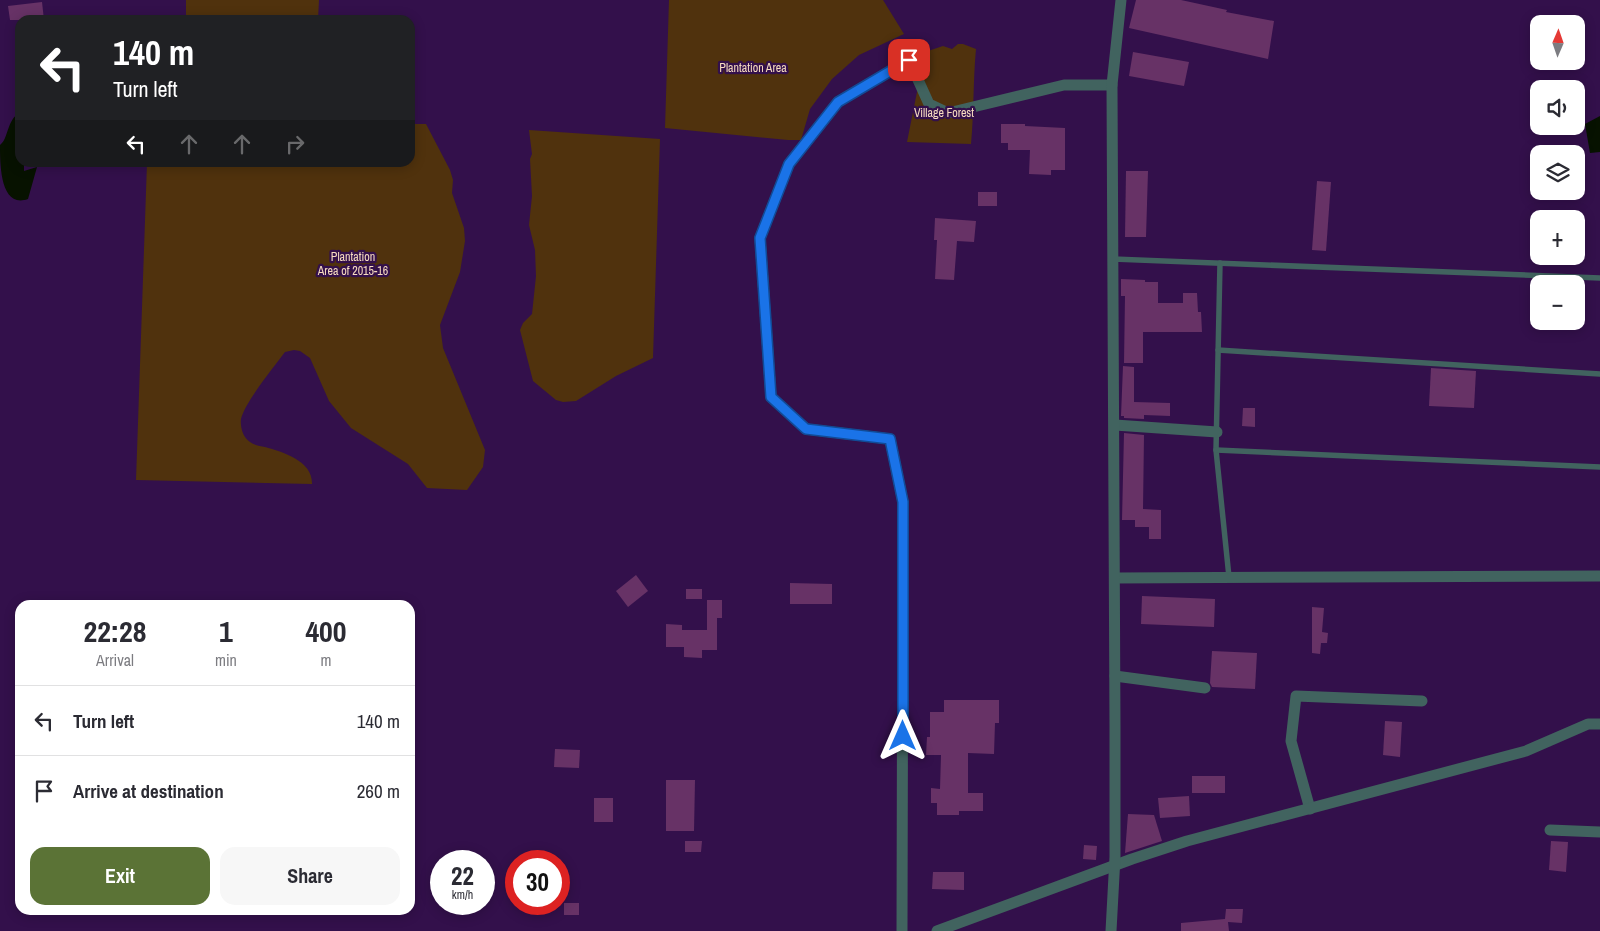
<!DOCTYPE html>
<meta charset="utf-8">
<style>
:root{--surface:#fff;--page:#f7f7f7;--text:#2b2b33;--muted:#7c7c81;--line:#e1e1e2;--accent:#5b7336}
body{margin:0;font-family:"Archivo Narrow",sans-serif;background:var(--page);color:var(--text);height:100vh;display:flex;flex-direction:column;font-size:19px;white-space:nowrap}
*{box-sizing:border-box;margin:0}
p{font-size:16px;color:var(--muted)}
.icon{flex:none;width:28px;height:28px;fill:none;stroke:currentColor;stroke-width:2;stroke-linecap:round;stroke-linejoin:round}
.map{position:relative;flex:1;overflow:hidden}
.panel{position:absolute;left:15px;top:600px;width:400px;height:315px;display:flex;flex-direction:column;background:var(--surface);border-radius:15px;box-shadow:0 2px 12px #0003}
.panel>*{flex:none}
.guide{position:absolute;left:15px;top:15px;width:400px;height:152px;border-radius:15px;box-shadow:0 2px 12px #0003;background:#202124;color:#fff;overflow:hidden}
.needle{width:32px;rotate:2deg}
.tools{position:absolute;left:1530px;top:15px;display:grid;gap:10px}
.tools a{display:grid;place-items:center;width:55px;height:55px;border-radius:10px;background:var(--surface);box-shadow:0 2px 12px #0003;font-size:25px}
.speed{position:absolute;left:430px;top:850px;display:flex;gap:10px;font-size:25px;font-weight:700;text-align:center}
.speed>*{display:grid;place-content:center;width:65px;height:65px;border-radius:50%;background:var(--surface);box-shadow:0 2px 12px #0003;line-height:1}
.speed small{font-size:12px;font-weight:400}
.speed .limit{border:8px solid #d22;background:#fff;color:#111}
.pin{position:absolute;display:grid;place-items:center;width:42px;height:42px;color:#fff;margin:-21px;border-radius:10px;box-shadow:0 2px 8px #0006}
.me{position:absolute;width:55px;margin:-28px;rotate:0deg;stroke-linejoin:round;filter:drop-shadow(0 0 4px #0008)}
.turn{display:flex;align-items:center;gap:18px;height:105px;padding:0 15px;font-size:22px}
.turn .icon{width:65px;height:65px;stroke-width:2.5}
.turn b{display:block;font-size:35px;line-height:42px}
.lanes{display:flex;align-items:center;height:48px;padding:0 15px;background:#0003;justify-content:center;gap:25px;direction:ltr}
.lanes .off{opacity:.35}
.eta{display:flex;justify-content:space-evenly;align-items:center;height:85px;text-align:center}
.eta b{font-size:30px;font-weight:800;line-height:35px}
.action{display:flex;gap:10px;margin-top:auto;padding:10px 15px}
.action a{flex:1;height:58px;border-radius:15px;background:var(--accent);color:#fff;font-size:20px;font-weight:800;line-height:58px;text-align:center}
.action a+a{background:var(--page);color:var(--text)}
ul{padding:0;list-style:none}
li{display:flex;align-items:center;gap:15px;height:70px;padding:0 15px;border-top:1px solid var(--line)}
li div{flex:1}
li b{display:block;font-size:19px}
li em{font-style:normal}
.map>svg:first-child{display:block}
.green{fill:#50320d}
.water{fill:#071200}
.building{fill:#673266}
.lines{fill:none;stroke-linecap:round;stroke-linejoin:round}
.lane{stroke:#41635f;stroke-width:5.5}
.street{stroke:#41635f;stroke-width:11}
.route-casing{stroke:#114b97;stroke-width:12}
.route{stroke:#1a73e8;stroke-width:9}
.labels{text-anchor:middle;stroke-width:4.5;stroke-linejoin:round;paint-order:stroke}
.park-label{font-size:12px;fill:#f7dcc0;stroke:#33104b}
</style>
<div class="map">
<svg width="1600" height="931" viewBox="0 0 1600 931">
<rect width="100%" height="100%" fill="#33104b"/>
<!-- green -->
<g class="green">
<path d="M186,0H319L318,20H186Z"/>
<path d="M669,0H883L904,34L859,55L832,79L810,109L801,140H788L665,128Z"/>
<path d="M958,44H963L976,49C973,80 974,112 971,144L907,142L918,87L917,70L919,54L943,46L952,49Z"/>
<path d="M410,124H426L450,170L453,180L452,193L464,228L465,241L460,272L440,325L443,348L485,450L483,467L467,490L427,488L408,464L351,428L329,401L310,358L300,351L294,350L285,352C274,367 245,402 241,419C240,427 243,438 250,442C254,445 260,446 265,447C283,452 313,461 312,484L136,480L147,163L410,162Z"/>
<path d="M529,130L660,139L653,358L616,376L576,401L563,402L556,400L533,381L520,330L523,323L532,314L536,276L535,250L529,225L532,196L530,159L532,154Z"/>
</g>
<!-- water -->
<g class="water">
<path d="M20,112V162L24,165V171L37,167L28,199C0,209 0,164 0,145C9,138 6,121 20,112Z"/>
<path d="M1600,116V152L1590,153L1585,124Z"/>
</g>
<!-- building -->
<g class="building">
<path d="M1136,0H1181L1227,10L1226,12L1274,21L1268,59L1129,28Z"/>
<path d="M42,2L44,20H10L8,6Z"/>
<path d="M1133,52L1189,62L1184,86L1129,76Z"/>
<path d="M1001,124H1025V126L1065,128V170H1051V175L1029,174L1030,150H1008V143H1001Z"/>
<path d="M1126,171H1148L1146,237H1125Z"/>
<path d="M1317,181L1331,182L1326,251L1312,250Z"/>
<rect x="978" y="192" width="19" height="14"/>
<path d="M935,218L976,221L974,242L957,241L954,280L935,279L937,240H934Z"/>
<path d="M1121,279L1145,280V282H1158V303H1183V293H1197L1198,312H1201L1202,332H1143V363H1124L1125,296H1121Z"/>
<path d="M1123,366L1134,367V402L1170,403V416L1144,415V419L1124,418V416H1121Z"/>
<path d="M1431,368L1476,371L1474,408L1429,406Z"/>
<path d="M1243,408H1255V427L1242,426Z"/>
<path d="M1124,433L1144,435L1143,509L1161,510V539H1149V527H1135V520H1122Z"/>
<path d="M636,575L648,591L628,607L616,591Z"/>
<path d="M790,583L832,584V604H790Z"/>
<rect x="686" y="589" width="16" height="10"/>
<path d="M1142,596L1215,599L1214,627L1141,624Z"/>
<path d="M707,600H722V618H717V650H702V658L684,657V647H666V624L682,625V630H707Z"/>
<path d="M1312,607L1324,608L1322,632L1328,633L1327,643H1321L1320,654L1312,653Z"/>
<path d="M1212,651L1257,653L1255,689L1212,687L1210,683Z"/>
<path d="M944,700H999V723H995L994,754L968,753V793H983V811H959V815H937V803H931V788L940,789L941,755H926L927,737H930V712H944Z"/>
<path d="M1385,721L1402,722L1400,757L1383,755Z"/>
<path d="M555,749L580,750L579,768L554,767Z"/>
<rect x="1192" y="776" width="33" height="17"/>
<path d="M666,780H695L694,831H666Z"/>
<path d="M1189,796L1190,816L1160,818L1158,798Z"/>
<rect x="594" y="798" width="19" height="24"/>
<path d="M1128,814L1154,815L1162,841L1125,853Z"/>
<path d="M685,841H702L701,852H685Z"/>
<path d="M1551,841L1568,842L1566,872L1549,870Z"/>
<path d="M1084,845L1097,846L1096,860L1083,859Z"/>
<path d="M933,872H964V890L932,889Z"/>
<rect x="564" y="903" width="15" height="12"/>
<path d="M1226,909H1243L1242,923L1228,922L1229,931H1181V923L1225,919Z"/>
</g>
<g class="lines">
<!-- lane -->
<g class="lane">
<path d="M1113,259L1600,278"/>
<path d="M1220,263L1216,450L1229,577"/>
<path d="M1218,350L1600,374"/>
<path d="M1216,450L1600,467"/>
</g>
<!-- street -->
<g class="street">
<path d="M1115,425L1217,432"/>
<path d="M1115,578L1600,576"/>
<path d="M1115,676L1205,688"/>
<path d="M1310,809L1291,741L1296,696L1422,701"/>
<path d="M1550,830L1600,832"/>
<path d="M902,931L903,502L890,439L806,429L771,397L760,238L789,164L838,102L909,60L929,104L948,113L1064,85H1112"/>
<path d="M937,931L1132,859L1187,841L1526,751L1588,724H1600"/>
<path d="M1111,931L1115,857V726L1112,85L1121,0"/>
</g>
</g>
<g class="lines">
<!-- route casing -->
<g class="route-casing">
<path id="route" d="M903,736V502L890,439L806,429L771,397L760,238L789,164L838,102L909,60"/>
</g>
<!-- route -->
<use href="#route" class="route"/>
</g>
<g class="labels">
<!-- park labels -->
<g class="park-label">
<text x="753" y="72">Plantation Area</text>
<text x="944" y="117">Village Forest</text>
<text x="353" y="261">Plantation<tspan x="353" dy="14">Area of 2015-16</tspan></text>
</g>
</g>
</svg>
<div class="tools">
<a><svg class="needle" viewBox="-14 -14 28 28"><path d="M0-13l5 13h-10z" fill="#e53935"/><path d="M0 13l5-13h-10z" fill="#7c7c81"/></svg></a>
<a><svg class="icon" aria-label="sound" viewBox="0 0 24 24"><path d="M4 9h4l5-4v14l-5-4H4zM17 9q2 3 0 6"/></svg></a>
<a><svg class="icon" aria-label="layers" viewBox="0 0 24 24"><path d="M12 4l9 5-9 5-9-5zM3 14l9 5 9-5"/></svg></a>
<a>+</a>
<a>−</a>
</div>
<div class="speed"><div>22<small>km/h</small></div><div class="limit">30</div></div>
<div class="pin" style="left:909px;top:60px;background:#d93025"><svg class="icon" aria-label="arrive" viewBox="0 0 24 24"><path d="M6 21V4h12l-3 4 3 4H6"/></svg></div>
<svg class="me" style="left:903px;top:736px" viewBox="-20 -20 40 40"><path d="M0-17L14 15 0 8-14 15z" fill="#1a73e8" stroke="#fff" stroke-width="4"/></svg>
<div class="guide">
<div class="turn"><svg class="icon" aria-label="left" viewBox="0 0 24 24"><path d="M17 20v-9H6M10 6l-5 5 5 5"/></svg><div><b>140 m</b>Turn left</div></div>
<div class="lanes"><svg class="icon" aria-label="left" viewBox="0 0 24 24"><path d="M17 20v-9H6M10 6l-5 5 5 5"/></svg><svg class="icon off" aria-label="ahead" viewBox="0 0 24 24"><path d="M12 20V5M6 11l6-6 6 6"/></svg><svg class="icon off" aria-label="ahead" viewBox="0 0 24 24"><path d="M12 20V5M6 11l6-6 6 6"/></svg><svg class="icon off" aria-label="right" viewBox="0 0 24 24"><path d="M7 20v-9h11M14 6l5 5-5 5"/></svg></div>
</div>
<section class="panel">
<div class="eta">
<div><b>22:28</b><p>Arrival</p></div>
<div><b>1</b><p>min</p></div>
<div><b>400</b><p>m</p></div>
</div>
<ul>
<li><svg class="icon" aria-label="left" viewBox="0 0 24 24"><path d="M17 20v-9H6M10 6l-5 5 5 5"/></svg><div><b>Turn left</b></div><em>140 m</em></li>
<li><svg class="icon" aria-label="arrive" viewBox="0 0 24 24"><path d="M6 21V4h12l-3 4 3 4H6"/></svg><div><b>Arrive at destination</b></div><em>260 m</em></li>
</ul>
<div class="action"><a>Exit</a><a>Share</a></div>
</section>
</div>
